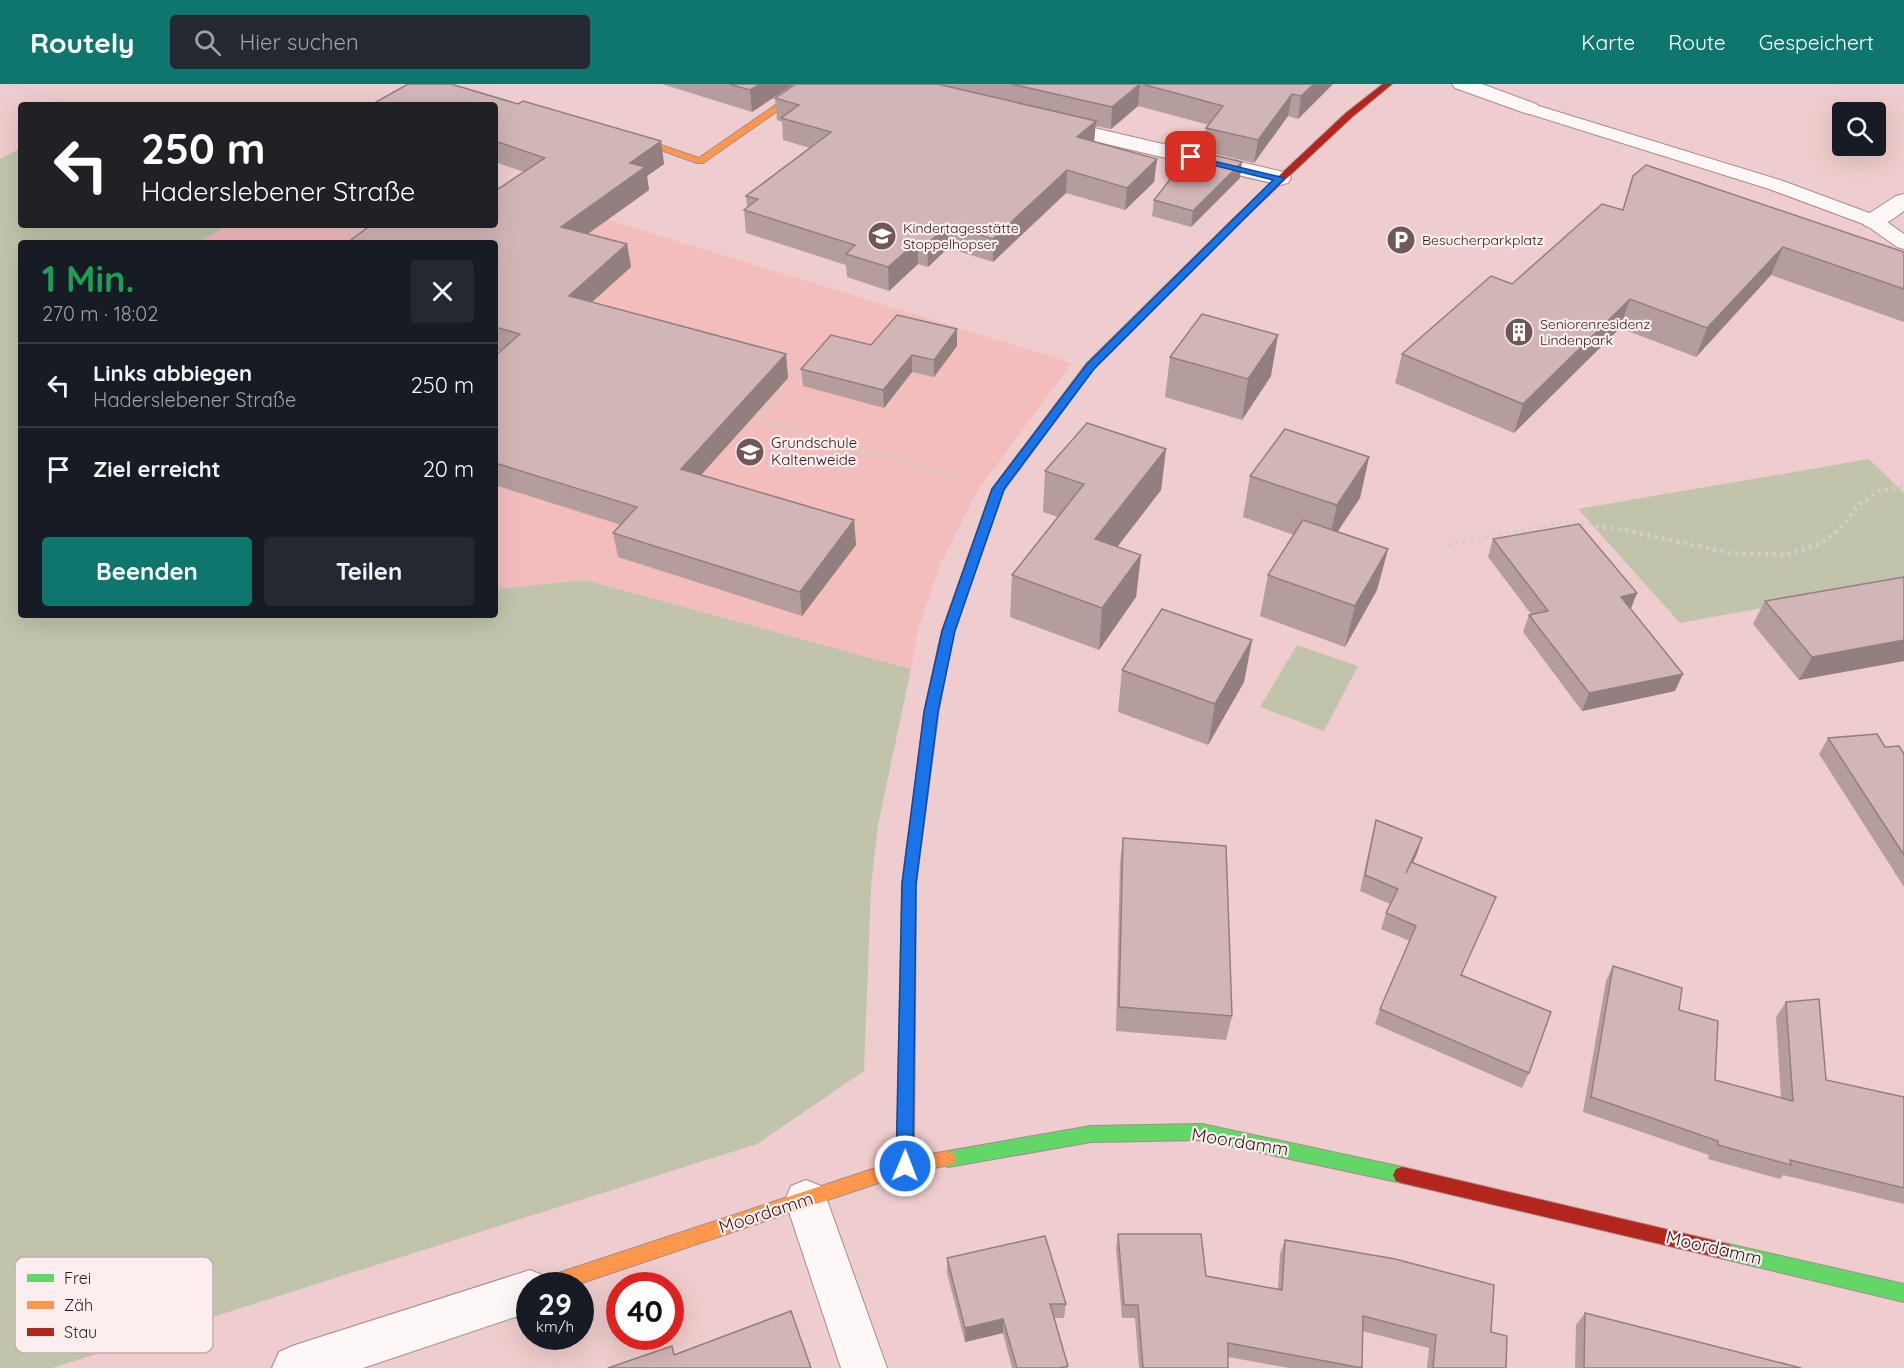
<!DOCTYPE html>
<html lang="de">
<meta charset="utf-8">
<style>
:root{--surface:#171b24;--page:#242831;--text:#f1f3f6;--muted:#9ea1a6;--line:#363941;--accent:#0f766e}
body{margin:0;font-family:Quicksand,sans-serif;background:var(--page);color:var(--text);height:100vh;display:flex;flex-direction:column;font-size:22px;white-space:nowrap}
*{box-sizing:border-box;margin:0}
p{font-size:20px;color:var(--muted)}
.icon{flex:none;width:33px;height:33px;fill:none;stroke:currentColor;stroke-width:2;stroke-linecap:round;stroke-linejoin:round}
.map{position:relative;flex:1;overflow:hidden}
.sheet{position:absolute;left:18px;top:156px;width:480px;height:378px;display:flex;flex-direction:column;background:var(--surface);border-radius:6px;box-shadow:0 6px 24px #0002}
.sheet>*{flex:none}
.banner{position:absolute;left:18px;top:18px;width:480px;height:126px;border-radius:6px;box-shadow:0 6px 24px #0002;background:#202124;color:#fff;overflow:hidden}
.controls{position:absolute;left:1832px;top:18px;display:grid;gap:12px}
.controls a{display:grid;place-items:center;width:54px;height:54px;border-radius:6px;background:var(--surface);box-shadow:0 6px 24px #0002;font-size:30px}
.speed{position:absolute;left:516px;top:1188px;display:flex;gap:12px;font-size:30px;font-weight:700;text-align:center}
.speed>*{display:grid;place-content:center;width:78px;height:78px;border-radius:50%;background:var(--surface);box-shadow:0 6px 24px #0002;line-height:1}
.speed small{font-size:15px;font-weight:400}
.speed .limit{border:9px solid #d22;background:#fff;color:#111}
.pin{position:absolute;display:grid;place-items:center;width:51px;height:51px;color:#fff;margin:-26px;border-radius:12px;box-shadow:0 3px 9px #0006}
.me{position:absolute;width:66px;margin:-33px;rotate:1deg;stroke-linejoin:round;filter:drop-shadow(0 0 4px #0008)}
.turn{display:flex;align-items:center;gap:21px;height:126px;padding:0 24px;font-size:27px}
.turn .icon{width:78px;height:78px;stroke-width:2.5}
.turn b{display:block;font-size:42px;line-height:51px}
.round{display:grid;place-items:center;flex:none;width:63px;height:63px;border-radius:6px;background:var(--page)}
.overview{display:flex;align-items:center;justify-content:space-between;height:102px;padding:0 24px}
h1{font-size:36px;font-weight:800;line-height:45px;color:#1e9e55}
.primary-button{display:flex;gap:12px;margin-top:auto;padding:12px 24px}
.primary-button a{flex:1;height:69px;border-radius:6px;background:var(--accent);color:#fff;font-size:24px;font-weight:800;line-height:69px;text-align:center}
.primary-button a+a{background:var(--page);color:var(--text)}
ul{padding:0;list-style:none}
li{display:flex;align-items:center;gap:18px;height:84px;padding:0 24px;border-top:2px solid var(--line)}
li div{flex:1}
li b{display:block;font-size:22px}
li em{font-style:normal}
header{display:flex;align-items:center;gap:36px;box-sizing:border-box;height:84px;padding:0 30px;background:var(--accent);color:#fff}
header strong{font-size:28px}
nav{display:flex;gap:33px;margin-inline-start:auto;font-size:21px}
.search{width:420px;height:54px;background:var(--page);display:flex;align-items:center;gap:15px;box-sizing:border-box;padding:0 21px;border-radius:6px;color:var(--muted);font-size:22px}
.map>svg:first-child{display:block}
.built{fill:#f3bdbe}
.green{fill:#c1c4ab}
.lines{fill:none;stroke-linecap:round;stroke-linejoin:round}
.lane-casing{stroke:#a68c8d;stroke-width:2}
.street-casing{stroke:#a68c8d;stroke-width:2}
.fast-casing{stroke:#a68c8d;stroke-width:2}
.slow-casing{stroke:#a68c8d;stroke-width:2}
.jam-casing{stroke:#a68c8d;stroke-width:2}
.path-far1{stroke:#d6cccc;stroke-width:3;stroke-dasharray:2 3;stroke-linecap:butt}
.path{stroke:#d6cccc;stroke-width:4;stroke-dasharray:3 4.5;stroke-linecap:butt}
.lane{fill:#fdf7f8;fill-rule:evenodd}
.street{fill:#fdf7f8;fill-rule:evenodd}
.fast{fill:#63d668;fill-rule:evenodd}
.slow{fill:#ff974d;fill-rule:evenodd}
.jam{fill:#b3261e;fill-rule:evenodd}
.wall{fill:#b59d9d}
.shaded-wall{fill:#937f7f}
.building{fill:#d2b6b6;stroke:#937f7f;stroke-width:1.5}
.route{fill:#1a73e8;stroke:#114b97;stroke-width:1.5}
.labels{text-anchor:middle;stroke-width:4.5;stroke-linejoin:round;paint-order:stroke}
.far-poi-label{font-size:14px;fill:#2e1819;stroke:#fceeee;text-anchor:start}
.poi-label{font-size:15px;fill:#2e1819;stroke:#fceeee;text-anchor:start}
.near-street-label{font-size:18px;fill:#2e1819;stroke:#fceeee}
.key{fill:#fceeee;stroke:#beaeae;stroke-width:1.5}
.key-label{font-size:16px;fill:#2e1819}
</style>
<header>
<strong>Routely</strong>
<div class="search"><svg class="icon" aria-label="search" viewBox="0 0 24 24"><circle cx="10" cy="10" r="6"/><path d="M15 15l6 6"/></svg>Hier suchen</div>
<nav><a>Karte</a><a>Route</a><a>Gespeichert</a></nav>
</header>
<div class="map">
<svg width="1904" height="1284" viewBox="0 0 1904 1284">
<rect width="100%" height="100%" fill="#efcccd"/>
<!-- built -->
<path class="built" d="M495,101L1072,279L977,407L941,479L918,545L911,585L585,496L495,505V159H198L229,141H495Z"/>
<!-- green -->
<g class="green">
<path d="M21,64V141H229L198,159H21V531H495V505L585,496L911,585L878,741L871,803L864,987L757,1060L52,1284H0V75Z"/>
<path d="M1869,375L1904,409V498L1680,539L1578,425Z"/>
<path d="M1297,561L1358,582L1324,647L1260,623Z"/>
</g>
<g class="lines">
<!-- lane casing -->
<g class="lane-casing">
<path id="lane" d="M1529,19L1783,97L1880,133L1904,150V165L1897,163L1866,141L1769,105L1523,28L1520,24L1523,20Z"/>
</g>
<!-- street casing -->
<g class="street-casing">
<g id="street">
<path d="M1452,0H1482L1536,20L1540,24L1536,28L1529,30L1522,28L1455,4Z"/>
<path d="M1051,34L1288,89L1291,94L1288,99L1280,101L1043,45L1040,40L1043,35Z"/>
<path d="M1904,110V127C1891,136 1881,146 1865,142L1861,137L1865,132L1896,112Z"/>
<path d="M806,1096L821,1102L827,1116L887,1284H841L785,1116L791,1102Z"/>
<path d="M530,1186L545,1192L550,1202H530V1228L363,1284H272L279,1268L295,1261Z"/>
</g>
</g>
<!-- fast casing -->
<g class="fast-casing">
<g id="fast">
<path d="M1232,136L1240,138L1094,284L1004,406L954,547L939,624L932,629L927,627L925,624L942,547L992,405L1086,280Z"/>
<path d="M1202,1040L1402,1083L1408,1085L1411,1091L1408,1097L1402,1099L1202,1056L1091,1058L948,1083L942,1080L940,1075L942,1070L948,1067L1091,1042Z"/>
<path d="M1724,1159L1904,1200V1218L1724,1175L1718,1173L1715,1167L1718,1161Z"/>
</g>
</g>
<!-- slow casing -->
<g class="slow-casing">
<g id="slow">
<path d="M806,0H816L703,79H697L616,50L623,48L699,74Z"/>
<path d="M932,619L939,624L916,800L914,1073L948,1067L954,1070L956,1075L954,1080L905,1090L573,1202H537L540,1196L546,1193L897,1077L902,800L925,624Z"/>
</g>
</g>
<!-- jam casing -->
<g class="jam-casing">
<g id="jam">
<path d="M1383,0H1392L1352,33L1238,140H1232V136L1346,29Z"/>
<path d="M1402,1083L1724,1159L1730,1161L1733,1167L1730,1173L1724,1175L1402,1099L1396,1097L1393,1091L1396,1085Z"/>
</g>
</g>
<!-- path-far1 -->
<g class="path-far1">
<path d="M8,0L75,21"/>
<path d="M348,159L359,141"/>
<path d="M769,323L801,289L784,284"/>
</g>
<!-- path -->
<g class="path">
<path d="M770,322L757,336L964,395"/>
<path d="M1448,461L1565,438L1620,445L1730,469L1787,471L1821,459L1840,444L1859,421L1879,407L1904,402"/>
</g>
<!-- lane -->
<use href="#lane" class="lane"/>
<!-- street -->
<use href="#street" class="street"/>
<!-- fast -->
<use href="#fast" class="fast"/>
<!-- slow -->
<use href="#slow" class="slow"/>
<!-- jam -->
<use href="#jam" class="jam"/>
</g>
<!-- wall -->
<g class="wall">
<path d="M408,0H451L518,20L523,17L661,57L664,80L647,92L649,106L588,150L627,160L631,183L592,218L786,270L788,294L701,391L854,436L856,461L802,532L618,473L613,449L621,441L495,401V272L501,267L495,265V159H347L371,141H495V107L524,88L495,78V21H377L376,18Z"/>
<path d="M662,0H794L752,28Z"/>
<path d="M796,0H1333L1298,35L1288,32L1254,79L1203,67L1206,44L1209,41L1138,22L1111,45L1095,42L1094,58L1157,75L1154,98L1125,126L1066,109L993,178L948,164L928,183L918,180L889,207L847,193L846,181L746,149L744,126L747,123L746,112L810,64L783,56L782,38L777,36L775,14Z"/>
<path d="M1240,94L1191,143L1152,132L1154,116Z"/>
<path d="M1622,126L1904,168V238L1771,191L1696,273L1620,244L1514,349L1395,299L1402,270L1512,200Z"/>
<path d="M957,245V262L934,293L912,288L884,324L803,302L801,285L871,261Z"/>
<path d="M1170,273L1271,292L1242,336L1165,313Z"/>
<path d="M1166,365L1161,406L1117,463L1141,471L1136,513L1099,566L1010,533L1012,491L1058,433L1043,428L1045,387Z"/>
<path d="M1369,373L1360,414L1337,448L1388,465L1377,506L1345,563L1260,532L1268,491L1294,451L1243,433L1250,392Z"/>
<path d="M1493,455L1637,509L1630,525L1675,607L1582,627L1523,548L1529,531L1531,530L1488,473Z"/>
<path d="M1904,493V577L1799,596L1753,540L1765,517Z"/>
<path d="M1252,556L1244,598L1208,661L1118,628L1122,586Z"/>
<path d="M1828,654L1885,663L1904,670V803L1819,670Z"/>
<path d="M1376,736L1422,754L1413,779L1462,892L1529,989L1522,1004L1375,940L1380,925L1410,857L1381,845L1386,829L1390,820L1360,807L1372,752Z"/>
<path d="M1123,754L1232,932L1226,956L1116,947L1120,779Z"/>
<path d="M1613,882L1679,926L1715,996L1781,1014L1776,933L1786,918L1826,996L1904,1013V1120L1783,1091L1780,1095L1708,1075L1709,1071L1583,1028L1606,897Z"/>
<path d="M1118,1150L1206,1192L1278,1205L1280,1170L1285,1156L1491,1248L1506,1284H1427L1429,1264L1362,1247V1284H1289L1228,1273V1284H1139L1135,1234H1122L1116,1164Z"/>
<path d="M947,1174L1066,1220L1064,1234H1054L1068,1282V1284H1012L1003,1249L965,1258L947,1189Z"/>
<path d="M1585,1229L1801,1284H1575L1576,1241Z"/>
</g>
<!-- shaded-wall -->
<g class="shaded-wall">
<path d="M760,0H794L752,28L750,6Z"/>
<path d="M1140,0L1138,22L1111,45L1112,23Z"/>
<path d="M1314,0H1333L1298,35L1301,12Z"/>
<path d="M1292,10L1288,32L1254,79L1258,56Z"/>
<path d="M1096,37L1094,59L1077,53Z"/>
<path d="M661,57L664,80L647,92L649,106L565,166L561,143L630,79Z"/>
<path d="M1157,75L1154,98L1125,126L1127,104Z"/>
<path d="M1242,78L1240,94L1191,143L1193,127Z"/>
<path d="M1067,86L1066,109L993,178V155Z"/>
<path d="M948,141V164L928,183L927,160Z"/>
<path d="M918,157V180L889,207L888,183Z"/>
<path d="M627,160L631,183L573,235L569,212Z"/>
<path d="M1783,163L1771,191L1696,273L1707,244Z"/>
<path d="M1630,215L1620,244L1514,349L1523,320Z"/>
<path d="M957,245V262L934,293V276Z"/>
<path d="M1278,251L1271,292L1242,336L1248,295Z"/>
<path d="M786,270L788,294L684,410L681,385Z"/>
<path d="M912,271V288L884,324L883,306Z"/>
<path d="M1166,365L1161,406L1091,497L1095,455Z"/>
<path d="M1369,373L1360,414L1328,462L1337,421Z"/>
<path d="M854,436L856,461L802,532L800,508Z"/>
<path d="M1388,465L1377,506L1345,563L1355,522Z"/>
<path d="M1141,471L1136,513L1099,566L1102,524Z"/>
<path d="M1637,509L1630,527L1621,513Z"/>
<path d="M1252,556L1244,598L1208,661L1215,620Z"/>
<path d="M1904,556V577L1799,596L1812,573Z"/>
<path d="M1683,590L1675,607L1582,627L1589,609Z"/>
<path d="M1422,754L1417,770L1401,804L1406,789Z"/>
<path d="M1003,1235V1249L965,1258V1244Z"/>
</g>
<!-- building -->
<g class="building">
<path d="M408,0H451L518,20L523,17L661,57L630,79L645,83L561,143L627,160L569,212L786,270L681,385L854,436L800,508L613,449L637,423L495,379V272L520,250L495,243V159H347L371,141H495V107L545,74L495,57V21H386L376,18Z"/>
<path d="M729,0H760L750,6Z"/>
<path d="M796,0H937L1096,37L1077,53L1157,75L1127,104L1067,86L993,155L948,141L927,160L918,157L888,183L846,170L855,161L744,126L758,115L746,112L831,48L781,34L799,21L775,14Z"/>
<path d="M1011,0H1140L1112,23Z"/>
<path d="M1142,0H1314L1301,12L1292,10L1258,56L1206,44L1223,22Z"/>
<path d="M1193,66L1242,78L1193,127L1154,116Z"/>
<path d="M1646,81L1904,168V205L1783,163L1707,244L1630,215L1523,320L1402,270L1491,192L1512,200L1602,120L1623,126L1633,92Z"/>
<path d="M1202,230L1278,251L1248,295L1170,273Z"/>
<path d="M897,231L957,245L934,276L912,271L883,306L801,285L831,251L871,261Z"/>
<path d="M1087,339L1166,365L1095,455L1141,471L1102,524L1012,491L1084,400L1045,387Z"/>
<path d="M1285,345L1369,373L1337,421L1250,392Z"/>
<path d="M1303,436L1388,465L1355,522L1268,491Z"/>
<path d="M1579,440L1637,509L1621,513L1683,590L1589,609L1529,531L1548,527L1493,455Z"/>
<path d="M1904,493V556L1812,573L1765,517Z"/>
<path d="M1162,525L1252,556L1215,620L1122,586Z"/>
<path d="M1877,650L1885,663L1899,662L1904,670V771L1828,654Z"/>
<path d="M1376,736L1422,754L1406,789L1411,778L1496,813L1461,891L1551,928L1529,989L1380,925L1416,842L1386,829L1398,805L1365,791Z"/>
<path d="M1123,754L1226,762L1232,932L1119,923Z"/>
<path d="M1613,882L1682,904L1679,926L1718,937L1715,996L1793,1017L1786,918L1819,915L1826,996L1904,1013V1104L1790,1076L1791,1081L1718,1061V1057L1591,1013Z"/>
<path d="M1118,1150H1201L1206,1192L1282,1206L1285,1156L1395,1175L1494,1201L1491,1248L1507,1252L1506,1284H1433L1436,1251L1363,1232L1362,1284L1228,1259V1284H1143L1138,1221H1124Z"/>
<path d="M1045,1152L1066,1220H1050L1068,1282L1059,1284H1017L1003,1235L965,1244L947,1174Z"/>
<path d="M791,1227L811,1284H608L672,1262L674,1271Z"/>
<path d="M1585,1229L1801,1284H1584Z"/>
</g>
<!-- route -->
<path class="route" d="M1188,71L1285,94L1094,285L1004,405L955,547L938,628L916,800L913,1082L911,1088L905,1090L899,1088L896,1082L902,800L924,628L942,547L992,405L1087,280L1273,96L1188,75Z"/>
<!-- icons -->
<defs>
<g id="school-disc" transform="scale(1.5)"><circle r="9.5" fill="#725758" stroke="#fceeee"/><path d="M0-5L7-2L0 1L-7-2ZM-4 1L0 2.5L4 1V4Q0 6-4 4Z" fill="#fff"/></g>
<g id="parking-disc" transform="scale(1.5)"><circle r="9.5" fill="#725758" stroke="#fceeee"/><path d="M-3.5-5.5H1a3.5 3.5 0 0 1 0 7H-1V5.5H-3.5ZM-1-3.4V-.6H.8a1.4 1.4 0 0 0 0-2.8Z" fill="#fff"/></g>
<g id="building-disc" transform="scale(1.5)"><circle r="9.5" fill="#725758" stroke="#fceeee"/><path d="M-4-6H4V6H1V3H-1V6H-4ZM-2.5-4.3h1.7v1.8h-1.7ZM.8-4.3h1.7v1.8H.8ZM-2.5-1h1.7V.8h-1.7ZM.8-1h1.7V.8H.8Z" fill="#fff"/></g>
</defs>
<g fill-rule="evenodd">
<use href="#school-disc" x="882" y="152"/>
<use href="#parking-disc" x="1401" y="156"/>
<use href="#building-disc" x="1519" y="248"/>
<use href="#school-disc" x="750" y="368"/>
</g>
<g class="labels">
<!-- far-poi labels -->
<g class="far-poi-label">
<text x="903" y="149">Kindertagesstätte<tspan x="903" dy="16">Stoppelhopser</tspan></text>
<text x="1422" y="161">Besucherparkplatz</text>
<text x="1540" y="245">Seniorenresidenz<tspan x="1540" dy="16">Lindenpark</tspan></text>
</g>
<!-- poi labels -->
<g class="poi-label">
<text x="771" y="364">Grundschule<tspan x="771" dy="17">Kaltenweide</tspan></text>
</g>
<!-- near-street labels -->
<g class="near-street-label">
<text transform="translate(1240 1058) rotate(9)" y="6">Moordamm</text>
<text transform="translate(766 1129) rotate(-18)" y="6">Moordamm</text>
<text transform="translate(1714 1164) rotate(13)" y="6">Moordamm</text>
</g>
</g>
<!-- legend -->
<rect x="15" y="1173" width="198" height="96" rx="9" class="key"/>
<rect x="27" y="1190" width="27" height="8" fill="#63d668"/>
<rect x="27" y="1217" width="27" height="8" fill="#ff974d"/>
<rect x="27" y="1244" width="27" height="8" fill="#b3261e"/>
<g class="key-label">
<text x="64" y="1200">Frei</text>
<text x="64" y="1227">Zäh</text>
<text x="64" y="1254">Stau</text>
</g>
</svg>
<div class="controls">
<a><svg class="icon" aria-label="search" viewBox="0 0 24 24"><circle cx="10" cy="10" r="6"/><path d="M15 15l6 6"/></svg></a>
</div>
<div class="speed"><div>29<small>km/h</small></div><div class="limit">40</div></div>
<div class="pin" style="left:1191px;top:73px;background:#d93025"><svg class="icon" aria-label="arrive" viewBox="0 0 24 24"><path d="M6 21V4h12l-3 4 3 4H6"/></svg></div>
<svg class="me" style="left:905px;top:1082px" viewBox="-20 -20 40 40"><circle r="17" fill="#1a73e8" stroke="#fff" stroke-width="3"/><path d="M0-11L8 9 0 5-8 9z" fill="#fff"/></svg>
<div class="banner">
<div class="turn"><svg class="icon" aria-label="left" viewBox="0 0 24 24"><path d="M17 20v-9H6M10 6l-5 5 5 5"/></svg><div><b>250 m</b>Haderslebener Straße</div></div>
</div>
<section class="sheet">
<div class="overview"><div><h1>1 Min.</h1><p>270 m · 18:02</p></div><a class="round"><svg class="icon" aria-label="close" viewBox="0 0 24 24"><path d="M6 6l12 12M18 6L6 18"/></svg></a></div>
<ul>
<li><svg class="icon" aria-label="left" viewBox="0 0 24 24"><path d="M17 20v-9H6M10 6l-5 5 5 5"/></svg><div><b>Links abbiegen</b><p>Haderslebener Straße</p></div><em>250 m</em></li>
<li><svg class="icon" aria-label="arrive" viewBox="0 0 24 24"><path d="M6 21V4h12l-3 4 3 4H6"/></svg><div><b>Ziel erreicht</b></div><em>20 m</em></li>
</ul>
<div class="primary-button"><a>Beenden</a><a>Teilen</a></div>
</section>
</div>
